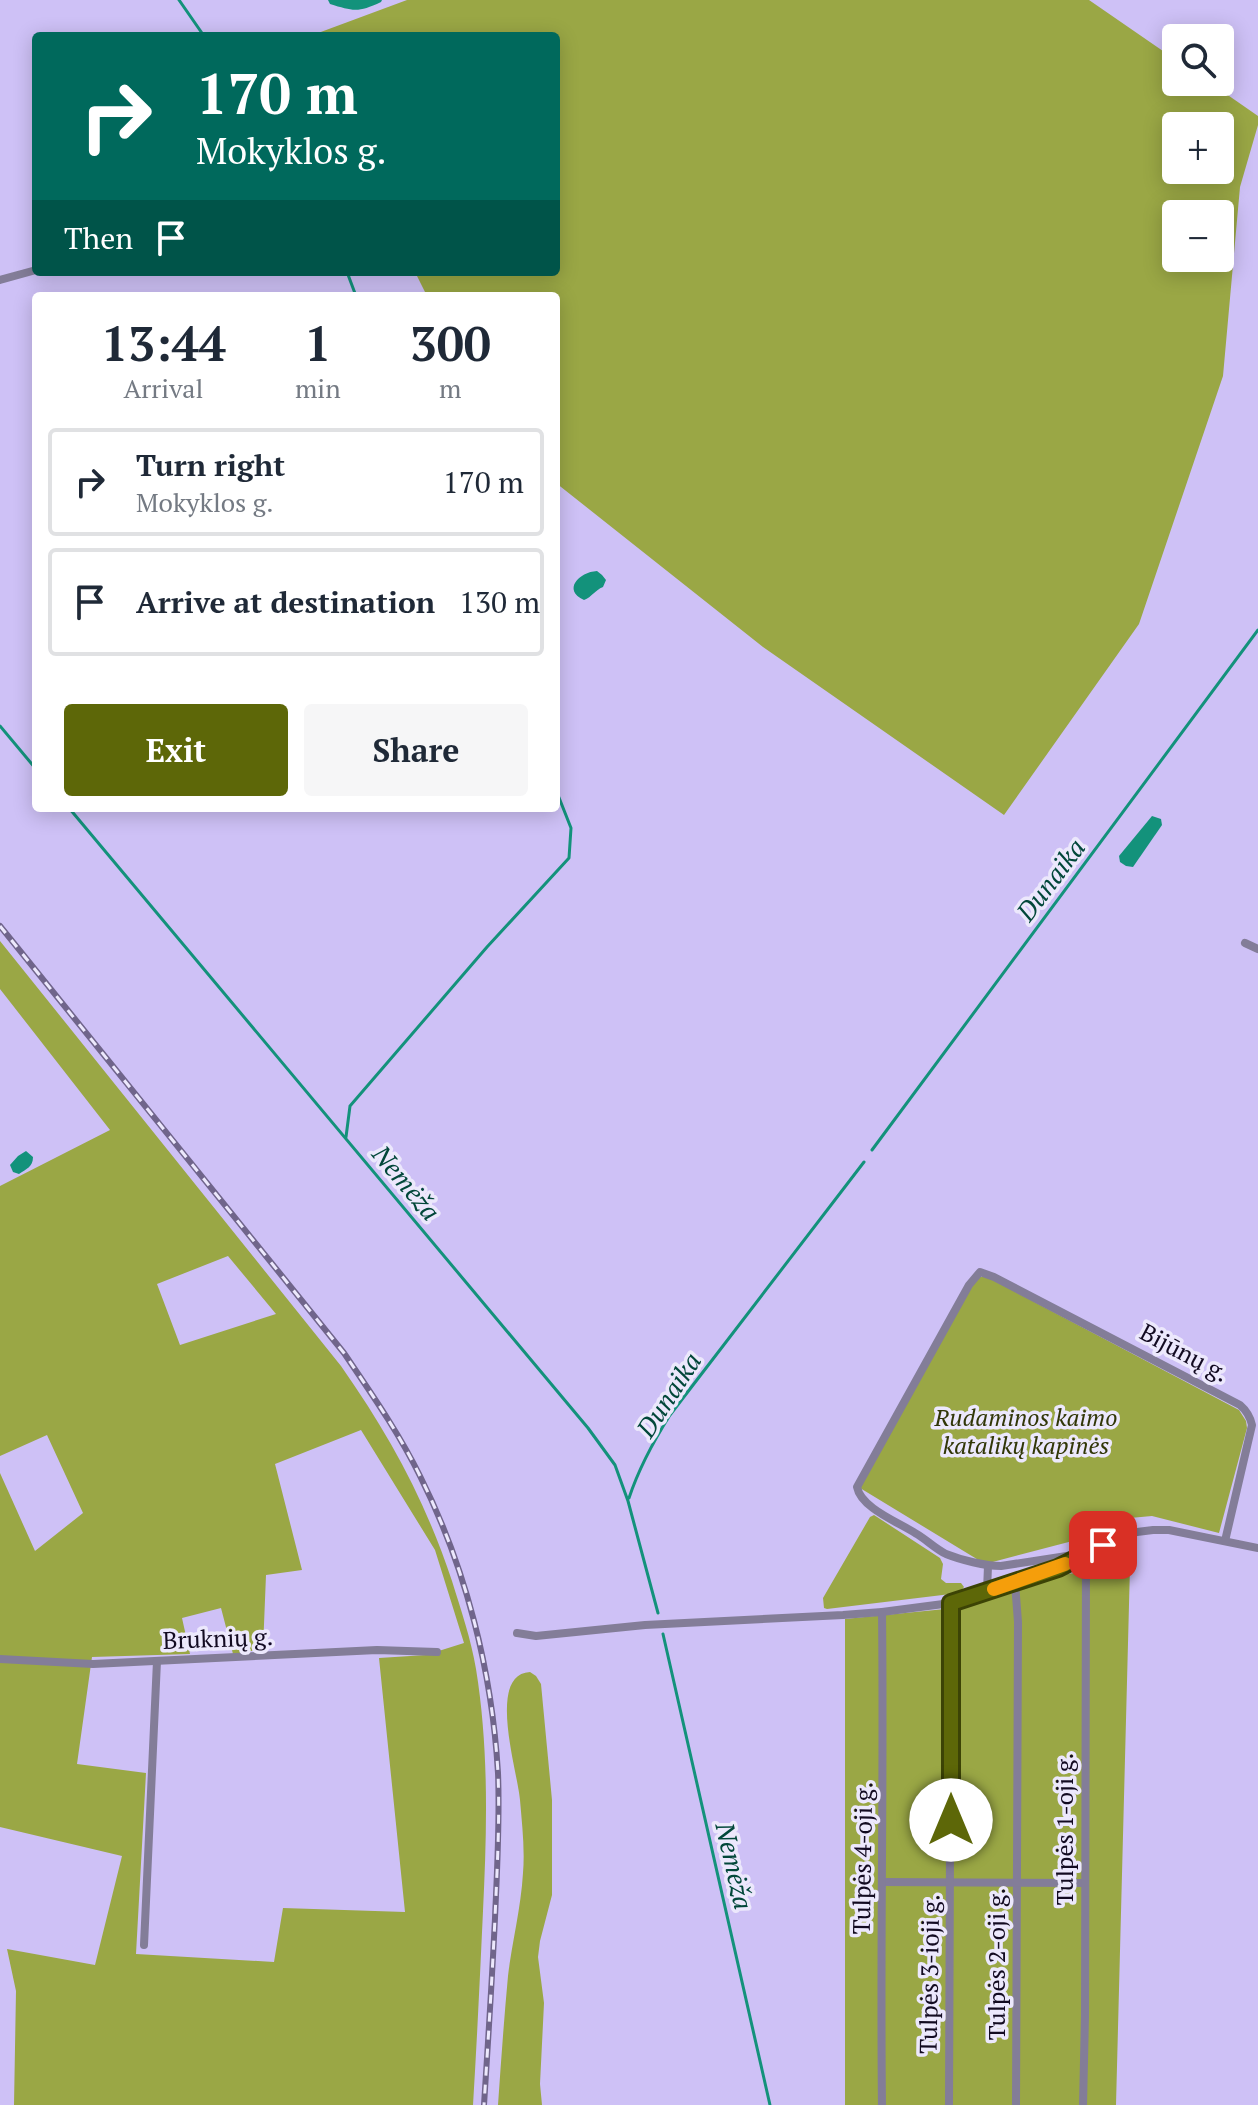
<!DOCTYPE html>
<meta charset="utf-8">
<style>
:root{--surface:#fff;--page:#f6f6f7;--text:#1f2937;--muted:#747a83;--line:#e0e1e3;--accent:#5d6708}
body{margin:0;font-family:"PT Serif",serif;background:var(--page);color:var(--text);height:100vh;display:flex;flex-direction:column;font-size:30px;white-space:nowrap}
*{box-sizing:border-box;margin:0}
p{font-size:26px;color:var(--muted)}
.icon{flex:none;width:44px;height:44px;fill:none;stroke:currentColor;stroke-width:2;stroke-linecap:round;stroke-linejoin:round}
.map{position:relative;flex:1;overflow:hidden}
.sheet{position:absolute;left:32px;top:292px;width:528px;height:520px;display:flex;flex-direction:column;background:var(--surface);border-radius:8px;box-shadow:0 4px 20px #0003}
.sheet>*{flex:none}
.guide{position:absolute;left:32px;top:32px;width:528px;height:244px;border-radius:8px;box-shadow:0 4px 20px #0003;background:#00695c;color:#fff;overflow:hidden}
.controls{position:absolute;left:1162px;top:24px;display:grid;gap:16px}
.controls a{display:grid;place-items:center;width:72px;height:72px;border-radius:8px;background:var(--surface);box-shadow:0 4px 20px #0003;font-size:40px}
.pin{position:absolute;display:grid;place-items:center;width:68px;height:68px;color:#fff;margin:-34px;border-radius:16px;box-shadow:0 4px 12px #0006}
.me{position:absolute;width:88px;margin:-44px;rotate:0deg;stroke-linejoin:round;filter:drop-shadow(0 0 6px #0008)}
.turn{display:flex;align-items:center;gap:28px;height:168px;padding:0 32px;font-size:36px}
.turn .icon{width:104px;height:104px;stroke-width:2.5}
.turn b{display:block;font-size:56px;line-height:68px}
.then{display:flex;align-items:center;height:76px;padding:0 32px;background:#0003;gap:16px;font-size:30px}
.eta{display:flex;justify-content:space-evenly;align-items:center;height:136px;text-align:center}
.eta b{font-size:48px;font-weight:800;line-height:56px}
.primary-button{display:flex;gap:16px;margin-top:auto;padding:16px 32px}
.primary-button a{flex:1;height:92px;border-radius:8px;background:var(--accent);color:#fff;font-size:32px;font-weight:800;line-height:92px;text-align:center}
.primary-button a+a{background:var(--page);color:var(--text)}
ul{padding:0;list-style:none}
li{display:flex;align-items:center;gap:24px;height:108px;margin:0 16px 12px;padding:0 16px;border:4px solid var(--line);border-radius:8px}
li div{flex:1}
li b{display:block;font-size:30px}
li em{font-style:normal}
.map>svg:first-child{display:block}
.green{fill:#9aa745;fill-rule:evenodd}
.water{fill:#13927b}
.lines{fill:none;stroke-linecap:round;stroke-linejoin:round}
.stream{stroke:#13927b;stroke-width:3}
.minor{stroke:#837d98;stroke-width:8}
.rail-casing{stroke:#70658b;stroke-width:6}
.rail{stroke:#ece8fc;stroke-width:3;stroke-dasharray:9;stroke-linecap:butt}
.route-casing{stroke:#3c4305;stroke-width:20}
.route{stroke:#5d6708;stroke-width:14}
.slow{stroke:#f59e0b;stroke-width:14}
.labels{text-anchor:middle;stroke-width:7;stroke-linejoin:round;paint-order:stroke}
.street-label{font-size:24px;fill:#120a21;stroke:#ece8fc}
.park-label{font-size:24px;font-style:italic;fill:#313607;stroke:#ece8fc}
.water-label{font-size:26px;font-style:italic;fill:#02473a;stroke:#ece8fc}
</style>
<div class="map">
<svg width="1258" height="2105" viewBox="0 0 1258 2105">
<rect width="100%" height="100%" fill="#cec1f6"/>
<!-- green -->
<g class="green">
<path d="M407,0H1089L1176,60V82H1209L1258,116V125L1240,187L1223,376L1139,624L1004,815L763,647L556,483V296H427L415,272H556V36H310ZM1220,126V170H1176V126ZM1220,214V258H1176V214Z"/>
<path d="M0,941L341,1366C390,1436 425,1500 452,1581C461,1610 471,1639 476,1669C489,1749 487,1830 483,1911C480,1976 477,2040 473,2105H14L16,1991L7,1949L95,1965L122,1856L0,1827V1473L35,1551L83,1513L47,1435L0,1456V1186L110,1130L0,989ZM228,1256L276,1314L180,1345L157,1284ZM361,1430L435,1550L464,1643L426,1655L379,1658L405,1912L283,1908L274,1962L136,1954L146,1773L77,1764L92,1657L190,1654L182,1618L221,1608L233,1654L263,1649L266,1575L302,1570L275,1464Z"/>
<path d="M980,1277H987L1239,1410L1246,1421L1247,1428L1219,1533L1152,1516L1119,1519L1106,1521L1084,1538L985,1564L860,1488L974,1282Z"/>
<path d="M874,1515L940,1558L943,1564L941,1579L946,1583H961L964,1587L959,1593L827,1609L824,1608L823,1598L870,1517Z"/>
<path d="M1130,1566L1116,2105H845V1619L955,1608L1051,1576Z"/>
<path d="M530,1672L536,1676L541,1684L552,1800V1895L540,1941L538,1957L544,2003L540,2084L542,2105H498C501,2062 504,2019 508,1976C512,1942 521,1908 523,1873C525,1849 522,1824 520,1800C518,1773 486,1674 530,1672Z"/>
</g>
<!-- water -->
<g class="water">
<path d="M328,0H382L381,2C358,13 353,11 330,4Z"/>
<path d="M597,571L602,575L606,580L603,587C595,590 592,597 584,600C562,590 579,572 597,571Z"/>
<path d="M1152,816L1161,819L1162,825L1133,867L1126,866L1120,862L1119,856Z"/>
<path d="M26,1151L33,1157C33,1167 26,1169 19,1174L13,1172L10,1165L18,1156Z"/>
</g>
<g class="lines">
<!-- stream -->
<g class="stream">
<path d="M179,0L204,36"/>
<path d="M347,272L356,296"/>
<path d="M0,726L36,769"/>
<path d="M69,808L588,1428L615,1465L628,1501L658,1613"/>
<path d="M346,1137L350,1106L487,947L569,858L571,828L556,790"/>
<path d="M872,1150L1258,630"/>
<path d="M629,1498C639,1468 653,1442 670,1415L864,1162"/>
<path d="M663,1634L770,2105"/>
</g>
<!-- minor -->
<g class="minor">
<path d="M0,280L36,270"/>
<path d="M1245,943L1258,949"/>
<path d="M1015,1583L1018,1622L1016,2105"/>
<path d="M987,1591L988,1566"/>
<path d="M517,1633L536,1636L645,1625L843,1615L882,1612L951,1603L1058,1568L1121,1537L1137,1532L1153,1530H1169L1258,1548"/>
<path d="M0,1659L93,1664L377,1650L437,1652"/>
<path d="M883,1882L1085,1883"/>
<path d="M144,1945L157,1661"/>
<path d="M882,2105C880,1941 884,1777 882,1612"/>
<path d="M949,2105L951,1603"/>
<path d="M1083,2105L1085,2016L1086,1553L1001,1566C985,1566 961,1560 946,1554C934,1548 926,1539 915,1533C898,1522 861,1508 857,1487L969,1285L980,1272L994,1277L1240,1405C1247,1411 1250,1416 1252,1425L1225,1541"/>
</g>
<!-- rail casing -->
<g class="rail-casing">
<path id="rail" d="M0,926L344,1353C371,1393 399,1433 420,1476C466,1568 492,1671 498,1773C500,1821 497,1870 495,1918C492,1980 488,2043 484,2105"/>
</g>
<!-- rail -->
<use href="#rail" class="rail"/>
</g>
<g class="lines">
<!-- route casing -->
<g class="route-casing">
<path id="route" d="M951,1820V1603L1058,1568L1103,1545"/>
</g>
<!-- route -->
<use href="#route" class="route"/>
<!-- slow -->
<path class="slow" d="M994,1589L1065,1564"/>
</g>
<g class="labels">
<!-- street labels -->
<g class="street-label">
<text transform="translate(1184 1353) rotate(28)" y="8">Bijūnų g.</text>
<text transform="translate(218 1639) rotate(-2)" y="8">Bruknių g.</text>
<text transform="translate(1065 1829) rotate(-90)" y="8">Tulpės 1-oji g.</text>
<text transform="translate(863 1858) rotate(-89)" y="8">Tulpės 4-oji g.</text>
<text transform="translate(997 1964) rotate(-90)" y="8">Tulpės 2-oji g.</text>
<text transform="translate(930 1974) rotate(-89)" y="8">Tulpės 3-ioji g.</text>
</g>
<!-- park labels -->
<g class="park-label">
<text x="1026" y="1426">Rudaminos kaimo<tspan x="1026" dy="28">katalikų kapinės</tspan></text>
</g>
<!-- water labels -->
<g class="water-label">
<text transform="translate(1051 880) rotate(-53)" y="9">Dunaika</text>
<text transform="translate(406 1183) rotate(50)" y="9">Nemėža</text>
<text transform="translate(669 1395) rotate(-57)" y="9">Dunaika</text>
<text transform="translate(734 1866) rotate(77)" y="9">Nemėža</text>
</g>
</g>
</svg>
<div class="controls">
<a><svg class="icon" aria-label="search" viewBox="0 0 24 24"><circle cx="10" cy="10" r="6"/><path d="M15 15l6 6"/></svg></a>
<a>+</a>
<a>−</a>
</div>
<div class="pin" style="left:1103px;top:1545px;background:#d93025"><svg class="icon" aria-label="arrive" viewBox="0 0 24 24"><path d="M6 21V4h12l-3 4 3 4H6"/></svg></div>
<svg class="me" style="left:951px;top:1820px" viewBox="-20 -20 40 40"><circle r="19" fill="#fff"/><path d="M0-13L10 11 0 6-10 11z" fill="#5d6708"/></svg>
<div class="guide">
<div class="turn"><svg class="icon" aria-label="right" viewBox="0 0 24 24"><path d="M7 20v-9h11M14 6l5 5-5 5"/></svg><div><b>170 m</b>Mokyklos g.</div></div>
<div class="then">Then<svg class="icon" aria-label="arrive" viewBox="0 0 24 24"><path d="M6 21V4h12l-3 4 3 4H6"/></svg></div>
</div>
<section class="sheet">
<div class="eta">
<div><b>13:44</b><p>Arrival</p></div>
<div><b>1</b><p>min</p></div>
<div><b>300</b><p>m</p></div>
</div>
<ul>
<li><svg class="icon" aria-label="right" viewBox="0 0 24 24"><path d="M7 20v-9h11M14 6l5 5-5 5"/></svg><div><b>Turn right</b><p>Mokyklos g.</p></div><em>170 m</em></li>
<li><svg class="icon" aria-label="arrive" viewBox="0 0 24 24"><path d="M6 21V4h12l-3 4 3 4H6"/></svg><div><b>Arrive at destination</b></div><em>130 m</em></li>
</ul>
<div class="primary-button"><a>Exit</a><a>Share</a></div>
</section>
</div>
